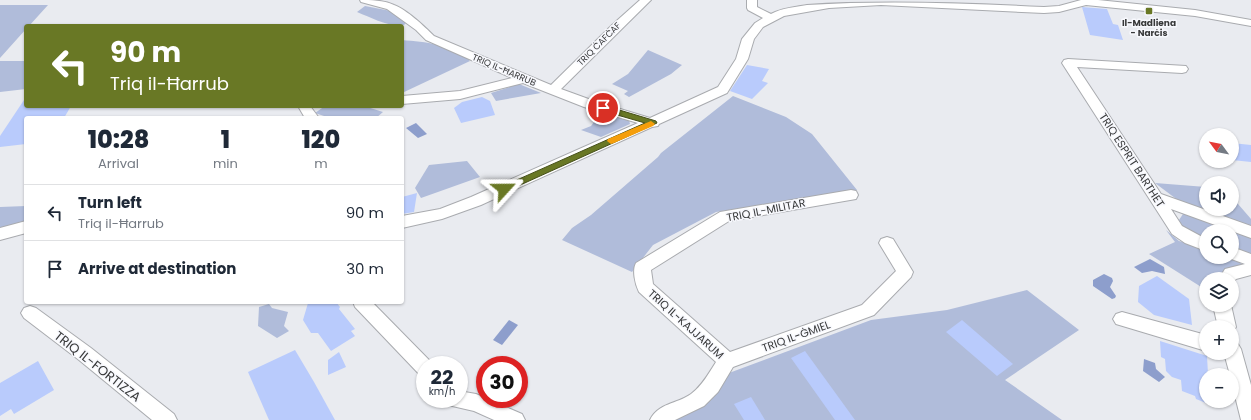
<!DOCTYPE html>
<meta charset="utf-8">
<style>
:root{--surface:#fff;--page:#f2f2f3;--text:#1f2937;--muted:#747a83;--line:#e0e1e3}
body{margin:0;font-family:Poppins,sans-serif;background:var(--page);color:var(--text);height:100vh;display:flex;flex-direction:column;font-size:15px;white-space:nowrap}
*{box-sizing:border-box;margin:0}
p{font-size:13px;color:var(--muted)}
.icon{flex:none;width:22px;height:22px;fill:none;stroke:currentColor;stroke-width:2;stroke-linecap:round;stroke-linejoin:round}
.map{position:relative;flex:1;overflow:hidden}
.sheet{position:absolute;left:24px;top:116px;width:380px;height:188px;display:flex;flex-direction:column;background:var(--surface);border-radius:4px;box-shadow:0 1px 3px #0004}
.sheet>*{flex:none}
.hud{position:absolute;left:24px;top:24px;width:380px;height:84px;border-radius:4px;box-shadow:0 1px 3px #0004;background:#697825;color:#fff;overflow:hidden}
.needle{width:26px;rotate:302deg}
.buttons{position:absolute;left:1199px;top:128px;display:grid;gap:8px}
.buttons a{display:grid;place-items:center;width:40px;height:40px;border-radius:50%;background:var(--surface);box-shadow:0 1px 3px #0004;font-size:20px}
.speed{position:absolute;left:416px;top:356px;display:flex;gap:8px;font-size:20px;font-weight:700;text-align:center}
.speed>*{display:grid;place-content:center;width:52px;height:52px;border-radius:50%;background:var(--surface);box-shadow:0 1px 3px #0004;line-height:1}
.speed small{font-size:10px;font-weight:400}
.speed .limit{border:6px solid #d22;background:#fff;color:#111}
.pin{position:absolute;display:grid;place-items:center;width:34px;height:34px;color:#fff;margin:-17px;border:2px solid #fff;border-radius:50%;box-shadow:0 1px 4px #0007}
.me{position:absolute;width:44px;margin:-22px;rotate:66deg;stroke-linejoin:round;filter:drop-shadow(0 0 3px #0008)}
.turn{display:flex;align-items:center;gap:14px;height:84px;padding:0 20px;font-size:18px}
.turn .icon{width:52px;height:52px;stroke-width:2.5}
.turn b{display:block;font-size:28px;line-height:34px}
.eta{display:flex;justify-content:space-evenly;align-items:center;height:68px;text-align:center}
.eta b{font-size:24px;font-weight:800;line-height:28px}
ul{padding:0;list-style:none}
li{display:flex;align-items:center;gap:12px;height:56px;padding:0 20px;border-top:1px solid var(--line)}
li div{flex:1}
li b{display:block;font-size:15px}
li em{font-style:normal}
.map>svg:first-child{display:block}
.green{fill:#b0bcda}
.water{fill:#8d9ecc}
.building{fill:#b9cbfc}
.lines{fill:none;stroke-linecap:round;stroke-linejoin:round}
.minor-casing{stroke:#a9abaf;stroke-width:2}
.minor{fill:#fff;fill-rule:evenodd}
.route{fill:#697825;stroke:#444e18}
.slow{fill:#f59e0b}
.poi-dot{fill:#697825;stroke:#f7f8fd;stroke-width:1.5}
.labels{text-anchor:middle;stroke-width:3;stroke-linejoin:round;paint-order:stroke}
.far-poi-label{font-size:9px;font-weight:bold;fill:#373839;stroke:#f7f8fd}
.far-street-label{font-size:9px;fill:#373839;stroke:#f7f8fd}
.street-label{font-size:11px;fill:#373839;stroke:#f7f8fd}
.near-street-label{font-size:13px;fill:#373839;stroke:#f7f8fd}
</style>
<div class="map">
<svg width="1251" height="420" viewBox="0 0 1251 420">
<rect width="100%" height="100%" fill="#e9ebf0"/>
<!-- green -->
<g class="green">
<path d="M0,5H48L29,26H26V29L0,58Z"/>
<path d="M365,6L391,11L406,23L404,25C388,27 372,18 357,12Z"/>
<path d="M402,40C426,42 450,44 470,61L402,93Z"/>
<path d="M648,50L682,65L671,74L629,97L624,94L628,91L612,84L628,74Z"/>
<path d="M0,61H26V89L0,92Z"/>
<path d="M519,84L541,93L496,101L491,93Z"/>
<path d="M733,96L786,117L812,134L857,190L716,212L653,245L632,272L562,240L572,228L591,215L658,157L661,153Z"/>
<path d="M325,106H364L383,112L376,118H330L315,113Z"/>
<path d="M601,113L629,120L630,124L601,137L581,130L591,126Z"/>
<path d="M467,161L480,177L421,198L415,188L429,165Z"/>
<path d="M1155,183L1206,187V209H1232V197L1251,219V226L1179,201Z"/>
<path d="M26,206V225L0,231V207Z"/>
<path d="M1183,214L1197,215L1251,236V255L1232,250V231H1206V241L1183,230L1179,220Z"/>
<path d="M1166,230L1179,241L1206,249V257H1232L1240,259L1241,264L1222,279H1206V290L1149,254L1175,242Z"/>
<path d="M1027,290L1079,330L1005,380L1062,420H674L729,373L871,320L947,310Z"/>
<path d="M269,304L272,308L288,312L284,326L289,331L277,338L258,326L259,307Z"/>
</g>
<!-- water -->
<g class="water">
<path d="M416,123L427,134L418,138L406,128Z"/>
<path d="M1150,259L1164,267L1165,274L1152,271L1142,273L1134,267Z"/>
<path d="M1104,274L1112,278L1113,281L1110,287L1116,296L1115,298L1112,299L1093,286V280Z"/>
<path d="M509,320L518,325L502,345L493,340Z"/>
<path d="M1144,359L1155,363L1156,369L1165,377L1159,382L1143,371Z"/>
</g>
<!-- building -->
<g class="building">
<path d="M1082,7L1107,9L1113,24L1118,25L1123,40L1090,35Z"/>
<path d="M747,65L769,69L762,81L768,83L752,99L730,91Z"/>
<path d="M26,97V106H71L64,118H26V144L0,147V136Z"/>
<path d="M482,97L490,101L495,115L461,123L454,108L462,102Z"/>
<path d="M1232,143L1251,145V162L1232,160Z"/>
<path d="M417,193L414,212L402,214V197Z"/>
<path d="M1157,276L1189,299L1192,325L1154,315L1138,302L1139,286Z"/>
<path d="M312,302H336L340,307L339,309L355,329L351,331L355,336L331,351L318,333H311L303,320L308,303Z"/>
<path d="M962,320L1013,364L997,376L946,332Z"/>
<path d="M1160,341L1207,356L1208,374L1206,373V403L1196,399L1195,396L1182,391L1181,380L1172,377L1166,371L1165,359L1161,357Z"/>
<path d="M295,350L314,382L335,420H269L248,372Z"/>
<path d="M805,351L855,420H835L791,358Z"/>
<path d="M339,352L346,367L328,375V360Z"/>
<path d="M38,361L54,390L14,414L11,409L0,416V383Z"/>
<path d="M751,397L765,420H744L734,404Z"/>
</g>
<g class="lines">
<!-- minor casing -->
<g class="minor-casing">
<g id="minor">
<path d="M360,0C371,0 383,0 394,5C407,10 424,26 434,36L551,85L612,25L640,0H651L561,89L594,101L650,118L718,87L736,59L742,39L755,23L763,18L748,10L747,8V0H757V7L771,14C782,8 795,7 807,5C884,0 966,3 1044,7L1059,6L1081,0H1098L1195,10L1251,20V26L1195,16L1086,5L1059,12L1044,13L881,5L829,8L784,16L763,27L754,39L748,59L727,93L659,124L658,126L652,127L481,205L442,219L402,228V216L440,209L471,197L638,123L584,107L523,83L460,99L402,104V96L460,91L512,78L426,40L416,30L387,9L361,2Z"/>
<path d="M1068,59L1186,66L1188,69L1186,72L1182,73L1077,67L1161,194L1251,226V238L1171,209L1182,226L1206,239V251L1185,243L1172,234L1062,63L1064,60Z"/>
<path d="M298,106H310L319,118H305Z"/>
<path d="M851,190L856,191L858,195L856,199L729,221L651,270L653,284L730,352L862,305L896,271L879,243L881,239L887,237L893,239L913,272L911,277L874,315L733,367L718,392L704,406L675,420H650C658,403 677,404 691,394C702,386 709,373 716,362L639,292C635,284 632,270 636,263L720,212Z"/>
<path d="M26,221V233L0,240V228Z"/>
<path d="M1232,247L1251,254V275L1236,279L1232,284V279H1219L1225,269L1245,264L1226,257H1232Z"/>
<path d="M353,302H372L431,362L433,365H425V376L419,374L355,307Z"/>
<path d="M1213,305H1231L1236,327L1233,332L1232,333V327H1218Z"/>
<path d="M30,306L36,308L91,348L174,414L177,420H152L79,360L24,318L21,313L24,308Z"/>
<path d="M1122,312L1206,335V351L1116,324L1113,319L1116,314Z"/>
<path d="M1232,341L1238,344L1241,349L1251,385V420H1241L1232,384V375H1230L1224,353H1232Z"/>
<path d="M459,391L476,394L522,414L525,420H494L474,411L448,405L446,399H459Z"/>
</g>
</g>
<!-- minor -->
<use href="#minor" class="minor"/>
</g>
<!-- route -->
<path class="route" d="M600,106H606L656,121L657,123L507,191H501L500,189L501,187L645,123L600,110Z"/>
<!-- slow -->
<path class="slow" d="M651,121L655,124L653,126L614,143L611,144L607,141L608,139Z"/>
<!-- markers -->
<rect class="poi-dot" x="1145" y="7" width="8" height="8" rx="2"/>
<g class="labels">
<!-- far-poi labels -->
<g class="far-poi-label">
<text x="1149" y="26">Il-Madliena<tspan x="1149" dy="10">- Narċis</tspan></text>
</g>
<!-- far-street labels -->
<g class="far-street-label">
<text transform="translate(599 44) rotate(-45)" y="3">TRIQ ĊAFĊAF</text>
<text transform="translate(504 70) rotate(23)" y="3">TRIQ IL-ĦARRUB</text>
</g>
<!-- street labels -->
<g class="street-label">
<text transform="translate(1132 160) rotate(57)" y="4">TRIQ ESPRIT BARTHET</text>
<text transform="translate(766 210) rotate(-11)" y="4">TRIQ IL-MILITAR</text>
<text transform="translate(686 324) rotate(42)" y="4">TRIQ IL-KAJJARUM</text>
<text transform="translate(796 336) rotate(-20)" y="4">TRIQ IL-ĠMIEL</text>
</g>
<!-- near-street labels -->
<g class="near-street-label">
<text transform="translate(98 366) rotate(38)" y="5">TRIQ IL-FORTIZZA</text>
</g>
</g>
</svg>
<div class="buttons">
<a><svg class="needle" viewBox="-14 -14 28 28"><path d="M0-13l5 13h-10z" fill="#e53935"/><path d="M0 13l5-13h-10z" fill="#747a83"/></svg></a>
<a><svg class="icon" aria-label="sound" viewBox="0 0 24 24"><path d="M4 9h4l5-4v14l-5-4H4zM17 9q2 3 0 6"/></svg></a>
<a><svg class="icon" aria-label="search" viewBox="0 0 24 24"><circle cx="10" cy="10" r="6"/><path d="M15 15l6 6"/></svg></a>
<a><svg class="icon" aria-label="layers" viewBox="0 0 24 24"><path d="M12 4l9 5-9 5-9-5zM3 14l9 5 9-5"/></svg></a>
<a>+</a>
<a>−</a>
</div>
<div class="speed"><div>22<small>km/h</small></div><div class="limit">30</div></div>
<div class="pin" style="left:603px;top:108px;background:#d93025"><svg class="icon" aria-label="arrive" viewBox="0 0 24 24"><path d="M6 21V4h12l-3 4 3 4H6"/></svg></div>
<svg class="me" style="left:504px;top:189px" viewBox="-20 -20 40 40"><path d="M0-17L14 15 0 8-14 15z" fill="#697825" stroke="#fff" stroke-width="4"/></svg>
<div class="hud">
<div class="turn"><svg class="icon" aria-label="left" viewBox="0 0 24 24"><path d="M17 20v-9H6M10 6l-5 5 5 5"/></svg><div><b>90 m</b>Triq il-Ħarrub</div></div>
</div>
<section class="sheet">
<div class="eta">
<div><b>10:28</b><p>Arrival</p></div>
<div><b>1</b><p>min</p></div>
<div><b>120</b><p>m</p></div>
</div>
<ul>
<li><svg class="icon" aria-label="left" viewBox="0 0 24 24"><path d="M17 20v-9H6M10 6l-5 5 5 5"/></svg><div><b>Turn left</b><p>Triq il-Ħarrub</p></div><em>90 m</em></li>
<li><svg class="icon" aria-label="arrive" viewBox="0 0 24 24"><path d="M6 21V4h12l-3 4 3 4H6"/></svg><div><b>Arrive at destination</b></div><em>30 m</em></li>
</ul>
</section>
</div>
